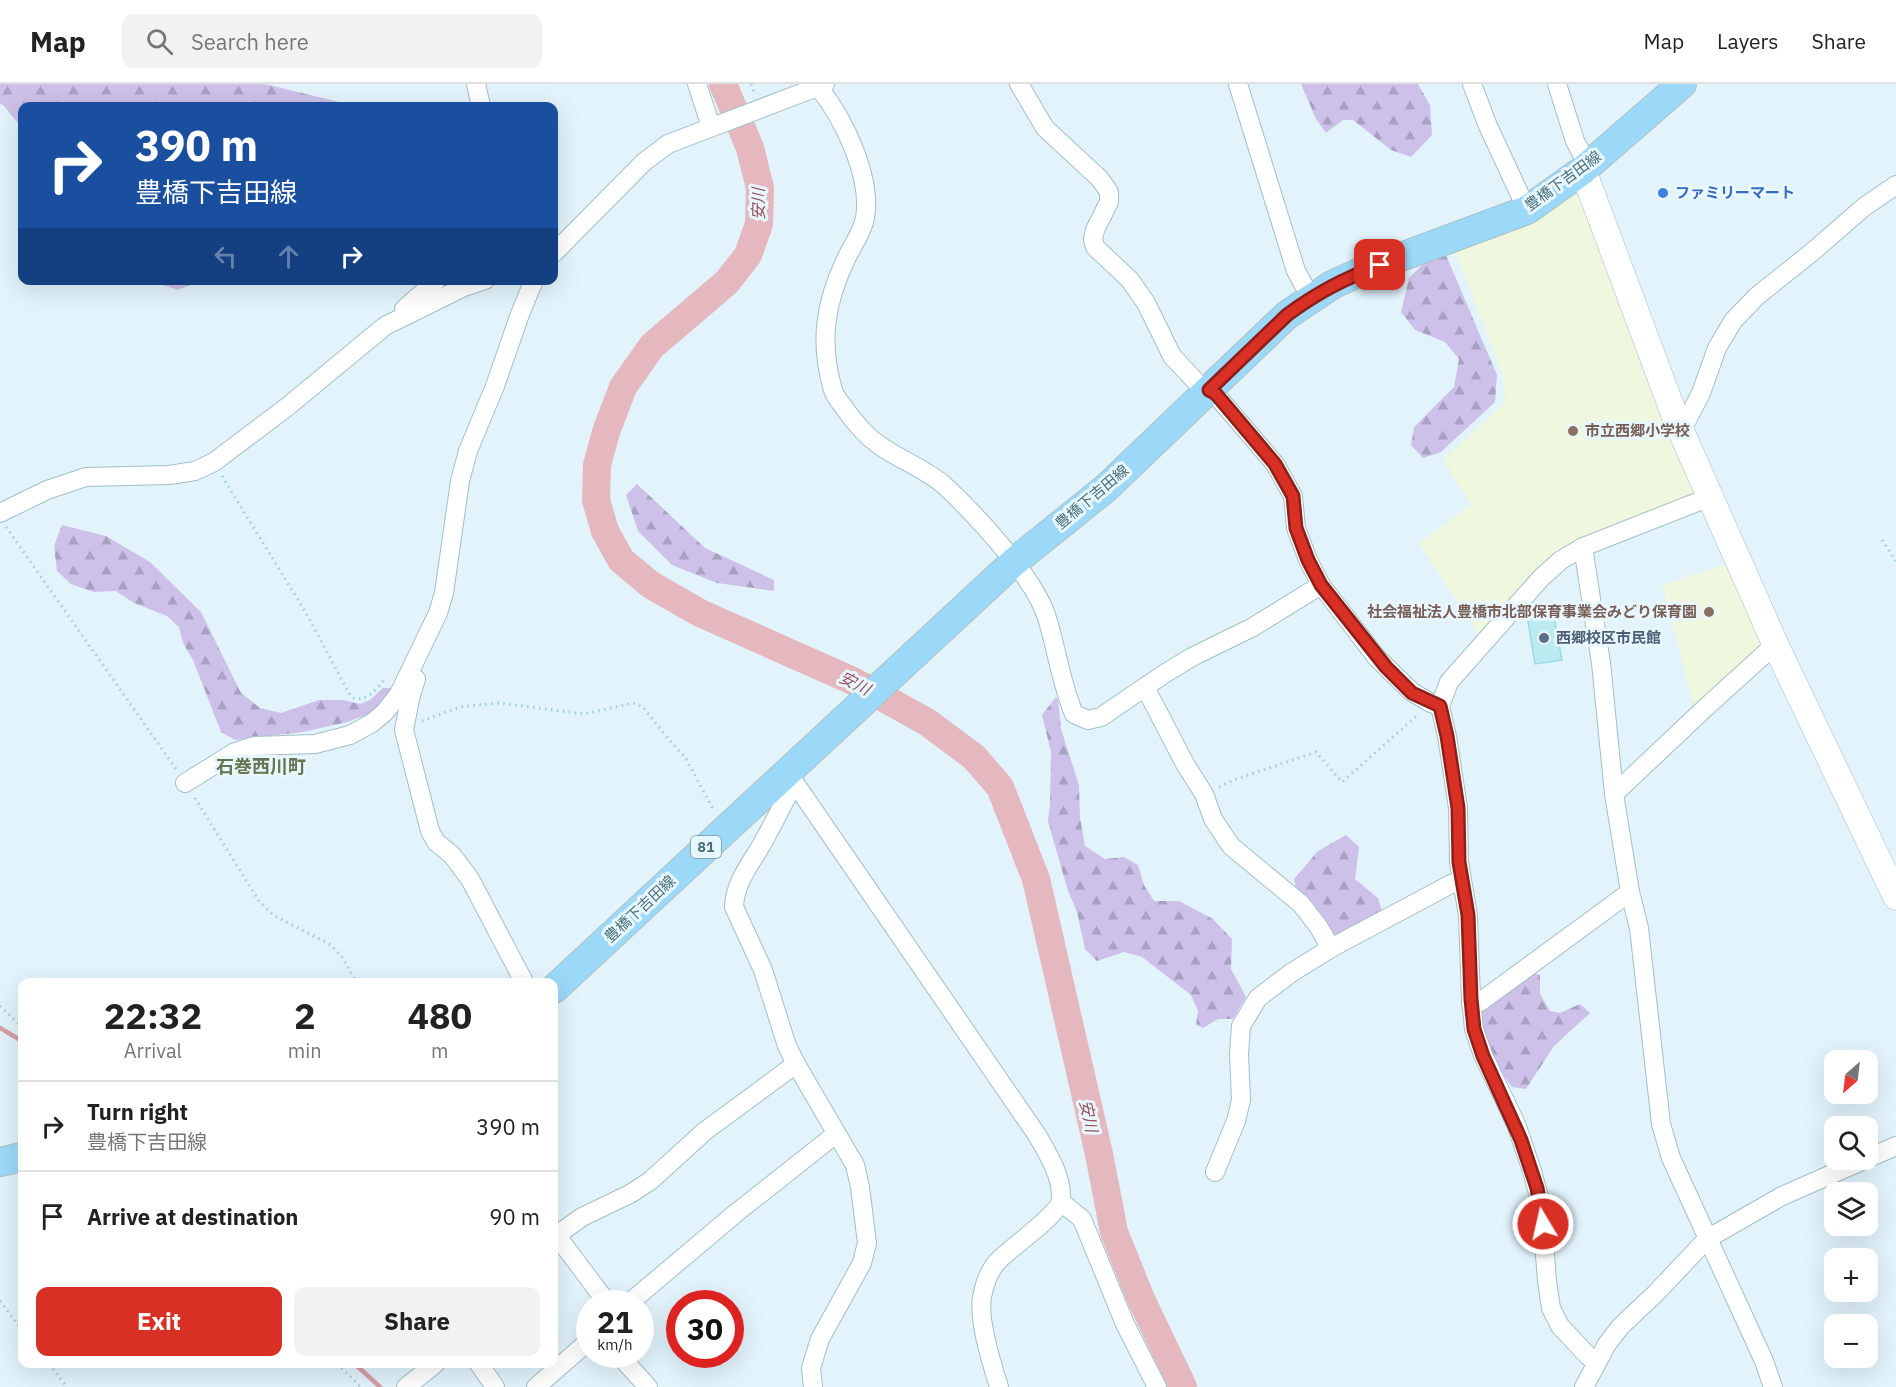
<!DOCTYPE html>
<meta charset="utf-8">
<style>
:root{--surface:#fff;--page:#f2f2f2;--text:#222;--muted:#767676;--line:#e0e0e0;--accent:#d93025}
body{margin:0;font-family:"IBM Plex Sans","Noto Sans JP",sans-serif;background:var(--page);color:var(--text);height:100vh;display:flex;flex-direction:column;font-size:22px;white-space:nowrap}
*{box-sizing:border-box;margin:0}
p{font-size:20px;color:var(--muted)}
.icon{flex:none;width:33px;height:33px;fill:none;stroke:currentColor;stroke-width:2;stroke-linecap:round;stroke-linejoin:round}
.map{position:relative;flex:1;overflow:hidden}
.drawer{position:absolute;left:18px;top:894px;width:540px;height:390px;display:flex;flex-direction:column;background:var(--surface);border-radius:12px;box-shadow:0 6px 24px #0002}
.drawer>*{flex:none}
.top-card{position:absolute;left:18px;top:18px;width:540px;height:183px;border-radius:12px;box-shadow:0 6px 24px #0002;background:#1a4fa0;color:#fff;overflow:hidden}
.needle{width:39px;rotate:208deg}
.fabs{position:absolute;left:1824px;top:966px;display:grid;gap:12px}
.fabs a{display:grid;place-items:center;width:54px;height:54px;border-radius:12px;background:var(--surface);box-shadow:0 6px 24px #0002;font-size:30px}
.speed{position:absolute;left:576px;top:1206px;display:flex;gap:12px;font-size:30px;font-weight:700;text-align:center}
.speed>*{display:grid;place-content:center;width:78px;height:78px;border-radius:50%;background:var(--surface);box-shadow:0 6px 24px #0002;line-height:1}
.speed small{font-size:15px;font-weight:400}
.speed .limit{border:9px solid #d22;background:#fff;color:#111}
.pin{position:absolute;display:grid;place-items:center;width:51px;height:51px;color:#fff;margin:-26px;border-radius:12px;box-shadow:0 3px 9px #0006}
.me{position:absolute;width:66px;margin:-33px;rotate:351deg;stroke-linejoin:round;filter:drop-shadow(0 0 4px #0008)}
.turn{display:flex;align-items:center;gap:21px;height:126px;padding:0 18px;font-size:27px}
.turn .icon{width:78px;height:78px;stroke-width:2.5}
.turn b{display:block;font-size:42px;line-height:51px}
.lanes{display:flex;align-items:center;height:57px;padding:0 18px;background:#0003;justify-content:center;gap:30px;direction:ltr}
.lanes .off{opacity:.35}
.eta{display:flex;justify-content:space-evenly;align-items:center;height:102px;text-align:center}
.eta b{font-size:36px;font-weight:700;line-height:42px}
.button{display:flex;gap:12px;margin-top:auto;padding:12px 18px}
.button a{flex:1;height:69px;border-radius:12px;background:var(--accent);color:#fff;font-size:24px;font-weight:700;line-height:69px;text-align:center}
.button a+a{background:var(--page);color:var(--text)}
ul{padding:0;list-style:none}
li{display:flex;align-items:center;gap:18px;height:90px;padding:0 18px;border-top:2px solid var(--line)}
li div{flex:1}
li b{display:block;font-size:22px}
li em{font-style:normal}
header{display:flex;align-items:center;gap:36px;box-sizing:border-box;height:84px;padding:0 30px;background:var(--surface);border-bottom:2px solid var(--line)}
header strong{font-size:28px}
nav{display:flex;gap:33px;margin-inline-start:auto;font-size:21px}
.search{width:420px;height:54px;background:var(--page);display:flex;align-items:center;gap:15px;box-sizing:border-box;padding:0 21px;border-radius:12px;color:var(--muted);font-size:22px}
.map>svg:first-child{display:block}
.education{fill:#eff8df}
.forest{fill:url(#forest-firs)}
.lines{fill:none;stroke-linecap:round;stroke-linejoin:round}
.stream{stroke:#d69ea5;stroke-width:4.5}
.river{stroke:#e4b8be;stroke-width:28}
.building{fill:#bbeaf0;stroke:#9bdce3;stroke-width:1.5}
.street-casing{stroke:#a1c0c5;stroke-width:20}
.secondary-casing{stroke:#a0c2c8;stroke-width:27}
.primary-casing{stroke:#afc0c1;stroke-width:30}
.path{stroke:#9ecfd5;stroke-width:3;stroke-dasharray:1.5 4.5;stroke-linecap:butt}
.street{stroke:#fff;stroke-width:18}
.secondary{stroke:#fff;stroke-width:26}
.primary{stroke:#9cd9f9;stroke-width:28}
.route-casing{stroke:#8d1f18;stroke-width:15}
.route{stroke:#d93025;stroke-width:10}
.shop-dot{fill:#3f7fe0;stroke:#e8f7ff;stroke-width:2}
.education-dot{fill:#8d6e63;stroke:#e8f7ff;stroke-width:2}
.service-dot{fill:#5c6f8a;stroke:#e8f7ff;stroke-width:2}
.labels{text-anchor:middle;stroke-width:6;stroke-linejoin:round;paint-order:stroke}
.shield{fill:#e8f7ff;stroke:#79989d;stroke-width:1.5}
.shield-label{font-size:14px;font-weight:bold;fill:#497073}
.street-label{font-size:15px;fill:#497073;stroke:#e8f7ff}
.shop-label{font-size:15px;font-weight:bold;fill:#366cbe;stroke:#e8f7ff;text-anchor:start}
.education-label{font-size:15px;font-weight:bold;fill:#785e54;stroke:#e8f7ff;text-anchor:start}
.service-label{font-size:15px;font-weight:bold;fill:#4e5e75;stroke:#e8f7ff;text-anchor:start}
.water-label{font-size:16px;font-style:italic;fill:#9a4d56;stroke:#e8f7ff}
.quarter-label{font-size:18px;font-weight:bold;fill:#667550;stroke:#e8f7ff}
</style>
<header>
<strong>Map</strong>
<div class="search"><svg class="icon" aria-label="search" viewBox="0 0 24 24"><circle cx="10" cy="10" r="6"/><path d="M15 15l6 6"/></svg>Search here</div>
<nav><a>Map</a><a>Layers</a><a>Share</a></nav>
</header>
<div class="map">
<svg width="1896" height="1303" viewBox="0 0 1896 1303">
<defs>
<pattern id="forest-firs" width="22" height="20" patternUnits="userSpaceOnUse" patternTransform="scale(1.5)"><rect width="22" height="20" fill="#cec1e9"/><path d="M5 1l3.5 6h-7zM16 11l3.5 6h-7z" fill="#a9a1c1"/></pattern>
</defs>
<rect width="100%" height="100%" fill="#e2f3fc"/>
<!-- education -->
<g class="education">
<path d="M1573,110L1579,114L1643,278L1697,406L1692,414L1578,458L1480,553L1419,459L1471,421L1443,376L1505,318L1503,291L1455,167Z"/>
<path d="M1727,480L1760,555L1758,566L1695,625L1662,501Z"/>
</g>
<!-- forest -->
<g class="forest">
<path d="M0,0H265L356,22H22V44L3,21L0,20Z"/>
<path d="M1301,0H1418L1430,21L1432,51L1411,73L1391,66L1353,36H1343L1326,49L1316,35Z"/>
<path d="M1432,171H1446L1497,291L1495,318L1441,368L1423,374L1411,361L1414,343L1454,303L1459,275L1445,258L1415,246L1401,228L1409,194Z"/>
<path d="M151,197H199L178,206Z"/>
<path d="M637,400L705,464L774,496V507L717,499L672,481L638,447L626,411Z"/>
<path d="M62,441L106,452L150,478L201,528L241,609L260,624L281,629L319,616H343L360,620L370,616L383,604H391L388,613L372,629L347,638L303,648L235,656L221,648L193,576L183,559L179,543L167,532L134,519L116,507L94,508L71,500L57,487L54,462Z"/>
<path d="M1056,613L1058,616L1061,645L1079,701L1080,734L1085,762L1105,775L1124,773L1138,781L1144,801L1154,817H1179L1213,835L1232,855L1231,885L1246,913L1233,935H1218L1203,944L1196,941L1198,927L1191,911L1142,873L1124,868L1097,877L1085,865L1077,828L1067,804L1048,737L1050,720L1051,668L1042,631Z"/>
<path d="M1346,751L1359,763L1355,795L1378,814L1382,827L1340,855L1331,853L1297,810L1294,795L1318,767Z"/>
<path d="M1532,888L1540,891V910L1550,927L1560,929L1580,920L1590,929L1554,962L1526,1005L1512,1003C1495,981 1484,956 1479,928Z"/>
</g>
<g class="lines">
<!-- stream -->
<g class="stream">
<path d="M0,944L22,957"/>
<path d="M355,1280L380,1303"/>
</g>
<!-- river -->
<path class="river" d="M723,0L750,64L760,104L759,140L748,171L727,198L652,262L623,303L606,348L597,381L596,416L605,447L621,476L651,501L700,529L853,597L927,638L974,673L1000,703L1036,795L1099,1070L1114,1148L1141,1215L1183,1303"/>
</g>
<!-- building -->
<path class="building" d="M1553,528L1562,576L1535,580L1527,532Z"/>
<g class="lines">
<!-- street casing -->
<g class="street-casing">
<g id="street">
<path d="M476,0L481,22"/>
<path d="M697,0L711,43"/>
<path d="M1019,0L1045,44L1100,95L1109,108V118L1095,146L1093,155L1095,163L1130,196L1146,219L1172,272L1200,302L1216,311L1275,380L1293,412L1296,444L1308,476L1321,501L1377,574L1412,608L1431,619L1440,622"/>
<path d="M1238,0L1296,187L1311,214"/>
<path d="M1472,0L1488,42L1527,126"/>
<path d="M1557,0L1575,57L1583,72V86"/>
<path d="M819,4C844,35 872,93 865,134C863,147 852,162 846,175C825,219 819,258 833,306C835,313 841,319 845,325C855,339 866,352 879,361C900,376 926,385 945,402C976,431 1035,494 1047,534C1057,566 1061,599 1074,630L1088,636L1101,633L1164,590L1192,573L1253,543L1321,501"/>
<path d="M554,169L644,78L668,60L825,0"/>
<path d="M404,225L437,196"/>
<path d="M1677,338L1687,336L1701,309L1717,264L1733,237L1757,212L1811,169L1864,123L1896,101"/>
<path d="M0,429L47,406L86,393L169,391L195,387L214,378L287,323L385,242L464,203L485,196"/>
<path d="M1583,463L1601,579L1614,710"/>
<path d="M416,595L410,615L404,646L430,747L436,758L452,771L470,795L524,898"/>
<path d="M1145,603L1185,680L1204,710L1213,735L1231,762L1301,820L1318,842L1331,864"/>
<path d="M788,689L1037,1051C1048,1070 1062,1092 1061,1115C1060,1131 1009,1164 996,1179C989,1188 984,1202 982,1213C978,1237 992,1280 999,1303"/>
<path d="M794,698C784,719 773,740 762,760C750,781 735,798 734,823L763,886L787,962L796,980L855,1081L860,1103L867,1159L862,1179L820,1255L811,1284L813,1303"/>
<path d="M185,699L235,668L254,662L315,660L350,651L372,639L385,628L399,610L438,529L444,509L460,397L468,367L495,302L520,230L534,196"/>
<path d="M1471,920L1480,918L1630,808"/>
<path d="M1215,1088L1236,1037L1241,1016L1239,970L1241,942L1258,914L1291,889L1331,864L1451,800L1462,797"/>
<path d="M1061,1118L1082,1135L1125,1240L1157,1303"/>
<path d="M554,1148L608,1220"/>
<path d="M554,1153L582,1133L630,1110L650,1097L705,1047L796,980"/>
<path d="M628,1220L736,1129L836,1050"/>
<path d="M618,1270L648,1303"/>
<path d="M1597,1278L1588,1272L1560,1242L1551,1224L1547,1197L1541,1120L1532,1087L1516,1040L1483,971L1474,945L1471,915L1468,831L1459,778L1458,724L1447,652L1440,622L1449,598L1541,494L1561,476L1583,463L1710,413"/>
<path d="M479,1280L495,1303"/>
<path d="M406,1303L435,1280"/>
<path d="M536,1303L590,1256"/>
<path d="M1584,1303L1607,1260L1621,1242L1656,1209L1707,1155L1782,1112L1896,1062"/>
<path d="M1773,1303L1764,1277L1671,1074L1661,1040L1639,844L1630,808L1614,710L1703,626L1769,566L1777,564"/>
</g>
</g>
<!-- secondary casing -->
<g class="secondary-casing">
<path id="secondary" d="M1583,86L1677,338L1777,564L1896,813"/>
</g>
<!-- primary casing -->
<g class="primary-casing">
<g id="primary">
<path d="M554,905L1014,478L1106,404L1287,231L1332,201L1358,189L1527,126L1583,86L1682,0"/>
<path d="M0,1078L22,1073"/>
</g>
</g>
<!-- path -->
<g class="path">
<path d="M751,0L755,10"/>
<path d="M222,392L306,529L351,613C366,620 376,605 386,594"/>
<path d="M6,443L176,685"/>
<path d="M1882,456L1896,477"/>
<path d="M422,637L460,623L499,619L584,630L633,619L643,623L670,657L685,673L714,727"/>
<path d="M1219,703L1234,696L1316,668L1342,698L1419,630"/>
<path d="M195,714L259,817L273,831L331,861L342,873L356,898"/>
<path d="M0,922L22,943"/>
<path d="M0,1217L22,1246"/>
<path d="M49,1280L67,1303"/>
<path d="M337,1280L361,1303"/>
</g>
<!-- street -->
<use href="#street" class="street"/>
<!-- secondary -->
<use href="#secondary" class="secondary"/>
<!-- primary -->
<use href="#primary" class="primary"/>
</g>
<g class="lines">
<!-- route casing -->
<g class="route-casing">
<path id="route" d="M1380,181C1344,195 1318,208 1287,231L1209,306L1216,310L1275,380L1293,412L1296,444L1308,476L1321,501L1386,583L1412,609L1440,622L1447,652L1458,724L1459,778L1468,831L1471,915L1474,945L1483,972L1521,1056L1537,1104L1543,1140"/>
</g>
<!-- route -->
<use href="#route" class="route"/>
</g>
<!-- markers -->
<circle class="shop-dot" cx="1663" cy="109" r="6"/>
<g class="education-dot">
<circle cx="1573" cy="347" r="6"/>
<circle cx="1709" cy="528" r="6"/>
</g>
<circle class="service-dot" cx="1544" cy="554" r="6"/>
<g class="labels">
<!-- shield labels -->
<rect class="shield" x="691" y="752" width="30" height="22" rx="4.5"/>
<g class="shield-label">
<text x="706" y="768">81</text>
</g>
<!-- street labels -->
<g class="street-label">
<text transform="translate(1563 97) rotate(-36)" y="5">豊橋下吉田線</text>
<text transform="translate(1092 413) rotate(-40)" y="5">豊橋下吉田線</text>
<text transform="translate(640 825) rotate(-43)" y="5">豊橋下吉田線</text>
</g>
<!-- shop labels -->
<g class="shop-label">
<text x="1675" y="114">ファミリーマート</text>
</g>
<!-- education labels -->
<g class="education-label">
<text x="1585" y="352">市立西郷小学校</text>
<text x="1697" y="533" text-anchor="end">社会福祉法人豊橋市北部保育事業会みどり保育園</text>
</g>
<!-- service labels -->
<g class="service-label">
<text x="1556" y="559">西郷校区市民館</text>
</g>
<!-- water labels -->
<g class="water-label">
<text transform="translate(758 120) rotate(-90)" y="6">安川</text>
<text transform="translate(855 599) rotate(27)" y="6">安川</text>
<text transform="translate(1089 1032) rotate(78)" y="6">安川</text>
</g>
<!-- quarter labels -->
<g class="quarter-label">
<text x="261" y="689">石巻西川町</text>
</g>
</g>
</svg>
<div class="fabs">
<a><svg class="needle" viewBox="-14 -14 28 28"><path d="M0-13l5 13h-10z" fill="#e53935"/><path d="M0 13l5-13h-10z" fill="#767676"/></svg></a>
<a><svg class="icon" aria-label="search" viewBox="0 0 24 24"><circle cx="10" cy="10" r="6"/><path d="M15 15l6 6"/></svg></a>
<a><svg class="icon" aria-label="layers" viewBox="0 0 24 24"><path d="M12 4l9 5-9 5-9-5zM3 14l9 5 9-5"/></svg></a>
<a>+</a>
<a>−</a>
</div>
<div class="speed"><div>21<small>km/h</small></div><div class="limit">30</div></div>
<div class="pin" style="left:1380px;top:181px;background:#d93025"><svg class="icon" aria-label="arrive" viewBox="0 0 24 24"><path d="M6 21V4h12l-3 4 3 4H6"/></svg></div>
<svg class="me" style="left:1543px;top:1140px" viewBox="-20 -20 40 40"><circle r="17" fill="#d93025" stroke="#fff" stroke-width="3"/><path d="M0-11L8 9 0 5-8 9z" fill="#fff"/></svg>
<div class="top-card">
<div class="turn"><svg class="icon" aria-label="right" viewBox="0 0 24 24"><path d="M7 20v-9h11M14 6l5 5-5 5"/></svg><div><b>390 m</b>豊橋下吉田線</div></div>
<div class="lanes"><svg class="icon off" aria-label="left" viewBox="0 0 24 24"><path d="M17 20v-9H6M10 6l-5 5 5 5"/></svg><svg class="icon off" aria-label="ahead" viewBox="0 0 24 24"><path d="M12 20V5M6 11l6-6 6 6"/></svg><svg class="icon" aria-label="right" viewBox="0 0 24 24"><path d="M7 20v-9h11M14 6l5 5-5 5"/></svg></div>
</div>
<section class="drawer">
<div class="eta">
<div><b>22:32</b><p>Arrival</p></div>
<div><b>2</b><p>min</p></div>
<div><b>480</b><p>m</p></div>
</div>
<ul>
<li><svg class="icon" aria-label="right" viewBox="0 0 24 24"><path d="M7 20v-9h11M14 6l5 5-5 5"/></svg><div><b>Turn right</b><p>豊橋下吉田線</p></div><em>390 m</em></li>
<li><svg class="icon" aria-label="arrive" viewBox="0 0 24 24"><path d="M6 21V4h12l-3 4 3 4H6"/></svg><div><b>Arrive at destination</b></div><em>90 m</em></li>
</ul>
<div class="button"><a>Exit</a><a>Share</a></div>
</section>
</div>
